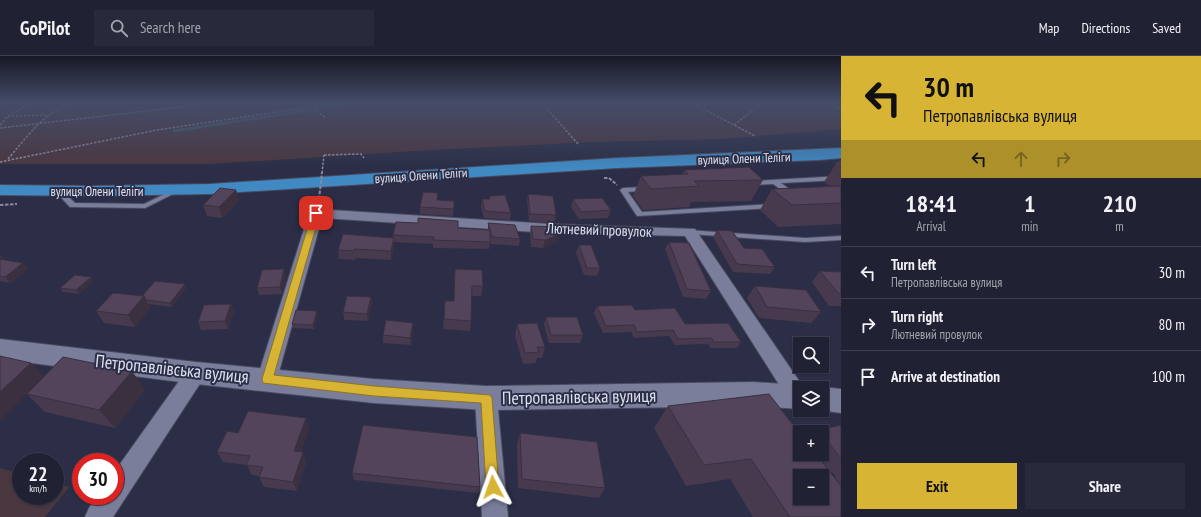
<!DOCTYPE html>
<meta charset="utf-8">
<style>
:root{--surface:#202234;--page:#282a3c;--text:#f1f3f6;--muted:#a2a4ac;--line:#3d3f4f;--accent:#d8b434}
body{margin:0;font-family:"PT Sans Narrow",sans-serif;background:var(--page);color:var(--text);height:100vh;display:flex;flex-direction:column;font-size:15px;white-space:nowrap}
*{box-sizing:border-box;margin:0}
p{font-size:13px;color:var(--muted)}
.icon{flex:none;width:22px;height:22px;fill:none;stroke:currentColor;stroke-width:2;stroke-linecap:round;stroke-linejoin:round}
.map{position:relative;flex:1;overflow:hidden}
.panel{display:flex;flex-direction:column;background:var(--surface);width:360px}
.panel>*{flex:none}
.top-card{background:#d8b434;color:#111;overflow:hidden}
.tools{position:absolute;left:793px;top:281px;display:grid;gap:8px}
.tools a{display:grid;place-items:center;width:36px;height:36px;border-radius:0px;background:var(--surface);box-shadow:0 1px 3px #0004,0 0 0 1px var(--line);font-size:20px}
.speed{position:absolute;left:12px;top:397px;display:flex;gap:8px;font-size:20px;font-weight:700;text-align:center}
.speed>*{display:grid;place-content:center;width:52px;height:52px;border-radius:50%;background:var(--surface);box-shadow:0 1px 3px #0004,0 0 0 1px var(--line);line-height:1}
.speed small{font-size:10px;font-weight:400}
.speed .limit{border:6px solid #d22;background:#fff;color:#111}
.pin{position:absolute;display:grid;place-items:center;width:34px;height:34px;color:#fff;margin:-17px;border-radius:8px;box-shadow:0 2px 6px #0006}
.me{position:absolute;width:44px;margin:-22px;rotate:356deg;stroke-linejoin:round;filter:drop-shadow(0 0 3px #0008)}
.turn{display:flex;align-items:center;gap:14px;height:84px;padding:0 16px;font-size:18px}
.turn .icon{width:52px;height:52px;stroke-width:2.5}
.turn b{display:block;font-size:28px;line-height:34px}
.lanes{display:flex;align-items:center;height:38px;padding:0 16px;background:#0003;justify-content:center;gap:20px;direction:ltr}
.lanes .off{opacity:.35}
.eta{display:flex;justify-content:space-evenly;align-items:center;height:68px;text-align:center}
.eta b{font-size:24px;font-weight:700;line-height:28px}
.cta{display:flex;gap:8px;margin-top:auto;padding:8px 16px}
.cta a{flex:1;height:46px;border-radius:0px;background:var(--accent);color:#111;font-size:16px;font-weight:700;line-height:46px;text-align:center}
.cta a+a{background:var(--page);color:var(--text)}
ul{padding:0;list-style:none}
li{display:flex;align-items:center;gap:12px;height:52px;padding:0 16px;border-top:1px solid var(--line)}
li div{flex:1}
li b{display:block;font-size:15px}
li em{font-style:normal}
header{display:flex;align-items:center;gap:24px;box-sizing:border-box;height:56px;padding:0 20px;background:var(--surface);border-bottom:1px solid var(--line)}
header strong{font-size:19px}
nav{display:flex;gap:22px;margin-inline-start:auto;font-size:14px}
.search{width:280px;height:36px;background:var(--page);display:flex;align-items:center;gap:10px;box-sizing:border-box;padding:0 14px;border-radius:0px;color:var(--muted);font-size:15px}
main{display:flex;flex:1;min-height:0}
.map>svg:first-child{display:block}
.green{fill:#4a3740}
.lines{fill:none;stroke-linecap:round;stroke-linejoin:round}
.stream{stroke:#435b64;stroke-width:3}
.service-casing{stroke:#494a5e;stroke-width:2}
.minor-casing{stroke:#494a5e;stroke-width:2}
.tertiary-casing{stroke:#494a5e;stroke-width:2}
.primary-casing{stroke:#494a5e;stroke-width:2}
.path-far1{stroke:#888b9f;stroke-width:1.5;stroke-dasharray:2.5 1.5;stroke-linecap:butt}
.path{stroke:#888b9f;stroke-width:2;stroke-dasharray:3.5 1.5;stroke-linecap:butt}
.service{fill:#7a7e9a;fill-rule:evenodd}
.minor{fill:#7a7e9a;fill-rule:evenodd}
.tertiary{fill:#7a7e9a;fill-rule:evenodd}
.primary{fill:#4089c2;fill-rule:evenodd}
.path-bridge-far1{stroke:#888b9f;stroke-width:1.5;stroke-dasharray:2.5 1.5;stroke-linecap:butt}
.path-bridge{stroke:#888b9f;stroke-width:2;stroke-dasharray:3.5 1.5;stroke-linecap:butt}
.wall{fill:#473a4e;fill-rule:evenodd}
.shaded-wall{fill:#3a3040}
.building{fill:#53445b;stroke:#3a3040;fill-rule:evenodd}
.route{fill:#d8b434;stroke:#8c7522}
.labels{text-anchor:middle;stroke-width:4;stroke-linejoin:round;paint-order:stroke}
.far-street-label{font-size:13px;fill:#dee1f1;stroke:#2b2e46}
.street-label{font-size:15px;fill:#dee1f1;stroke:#2b2e46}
.near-street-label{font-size:18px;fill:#dee1f1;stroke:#2b2e46}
</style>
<header>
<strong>GoPilot</strong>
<div class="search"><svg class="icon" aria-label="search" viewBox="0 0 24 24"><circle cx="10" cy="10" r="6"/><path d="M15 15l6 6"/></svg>Search here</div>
<nav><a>Map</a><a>Directions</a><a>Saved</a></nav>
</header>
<main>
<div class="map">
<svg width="841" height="461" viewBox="0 0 841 461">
<rect width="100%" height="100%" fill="#2b2e46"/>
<!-- green -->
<g class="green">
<path d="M0,47H841V73L721,83L593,86L431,94L210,108H0Z"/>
<path d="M0,412L21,418V440H55V427L69,431L45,461H0Z"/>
</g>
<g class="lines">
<!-- stream -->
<path class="stream" d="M174,75L355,47"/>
<!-- service casing -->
<g class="service-casing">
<g id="service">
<path d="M841,120V124L781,127L796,138V142H793L773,128L751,129L748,127L751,125Z"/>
<path d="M646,131L649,133L648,134L628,136L642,156L774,148L778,150L774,152L637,160L620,134L623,132Z"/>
<path d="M177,132L179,133V135L145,152L73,151H70L55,135L59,133L61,134L75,147L144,148Z"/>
<path d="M687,174L805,182L841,180V184L805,186L690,178L686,176Z"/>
</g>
</g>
<!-- minor casing -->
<g class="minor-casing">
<g id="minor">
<path d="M316,153L550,168L695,173L804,332H800V348L790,346L685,180L550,177L322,162L277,323L274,329L267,332L260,329L257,323L309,157L311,154Z"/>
<path d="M196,309L203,311L206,317L203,323L113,461H85L89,452L97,440H115V415L189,311Z"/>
<path d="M486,333L494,336L497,342L508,461H482L475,342L478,336Z"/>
</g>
</g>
<!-- tertiary casing -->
<g class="tertiary-casing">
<g id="tertiary">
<path d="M0,283L196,306L374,323L486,330L754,326L800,329L808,332H800V353L754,350L486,354L374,347L196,328L0,303Z"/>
<path d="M822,331L841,333V357L819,354H822V332H819Z"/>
</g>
</g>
<!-- primary casing -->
<g class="primary-casing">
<path id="primary" d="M841,92V102L819,104L617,112L210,138L93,140L0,139V129L93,130L210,128L617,102Z"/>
</g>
<!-- path-far1 -->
<g class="path-far1">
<path d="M314,47L318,56L326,62"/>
<path d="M542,47L579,89"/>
<path d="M692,47L755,80"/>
<path d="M827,47L841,53"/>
<path d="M8,60L48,59"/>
<path d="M0,69L8,60L32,47"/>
<path d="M734,69L762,47"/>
<path d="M0,72L215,47"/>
<path d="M324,99L361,98L364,102"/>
<path d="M8,103C27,81 43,57 72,47"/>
<path d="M0,106L157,74L337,47"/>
</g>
<!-- path -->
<g class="path">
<path d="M604,122H609L617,129"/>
<path d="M0,149L17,148"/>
</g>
<!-- service -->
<use href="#service" class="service"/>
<!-- minor -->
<use href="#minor" class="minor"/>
<!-- tertiary -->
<use href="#tertiary" class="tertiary"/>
<!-- primary -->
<use href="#primary" class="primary"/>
<!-- path-bridge-far1 -->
<path class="path-bridge-far1" d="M322,117L324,99"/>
<!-- path-bridge -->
<path class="path-bridge" d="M319,143L322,116"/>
</g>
<!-- wall -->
<g class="wall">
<path d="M841,105V168L778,171L760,154L772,133L830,130L824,126L837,106Z"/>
<path d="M684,114L763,124L751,145L691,146L689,151L643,154L633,140L641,120L682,119Z"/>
<path d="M236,134L239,145L222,162L207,160L203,149Z"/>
<path d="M528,138L556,159L554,167L529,165L527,145Z"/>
<path d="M489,140L511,157L510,164L484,162L481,150L482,143H489Z"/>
<path d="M573,143L611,154L608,162L579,163L571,151Z"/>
<path d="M438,144L454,145L453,160L420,158V151Z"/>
<path d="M488,167L520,183L519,190L491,188L490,185L489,193L433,192V188L394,186V191L391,204L355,202V204L339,203L338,194L393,182V179L458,172L488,173Z"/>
<path d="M531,170L557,186L543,192L531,191L530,177Z"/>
<path d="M717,174L744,192L775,211L770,218L733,216L713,181Z"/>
<path d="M669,186L711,235L706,243L683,241L665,193Z"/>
<path d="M579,189L600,212L597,220L584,219L576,197Z"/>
<path d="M0,199L5,204L28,213L10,227L0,225Z"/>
<path d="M284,213L286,220L282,238L259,239L257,232Z"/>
<path d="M455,213L483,230L481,240H472L471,265L470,275L443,273L445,245H454Z"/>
<path d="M820,215L841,216V250H829L812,226Z"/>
<path d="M91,221L93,225L79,238L63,236L60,232Z"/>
<path d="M185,228L186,232L172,251L148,248L150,252L135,271L104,267L96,255Z"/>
<path d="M755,230L821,256L811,267L759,262L747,242Z"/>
<path d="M371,241L372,248L368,265L344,264L343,256Z"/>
<path d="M231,248L234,256L228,273L201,274L198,266Z"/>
<path d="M597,250L635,254L685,268L741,286L737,292H710L708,288L675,289L669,280L634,282L631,276L603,277L594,257Z"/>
<path d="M317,255L318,259L314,273L293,272L292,268Z"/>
<path d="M546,261L583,279L580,287H549L544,269Z"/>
<path d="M517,268L545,291L542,302H537L536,307L523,308L515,280Z"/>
<path d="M413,275L411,289L383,287V279Z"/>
<path d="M31,307L44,321L145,334L115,372L45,356L27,338Z"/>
<path d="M668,350L828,413L817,398H822V376H809L813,372L833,371L841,369V461H753L730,423L686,430L654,372ZM829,415L834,418L837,425Z"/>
<path d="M306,362L309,373L301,396H303L306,407L297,435L264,431L259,421V420L252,419L247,409L223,406L217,396L238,377Z"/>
<path d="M520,377L605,432L599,442L518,432L517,388Z"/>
<path d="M352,417L480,431L479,437L354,424Z"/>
</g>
<!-- shaded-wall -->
<g class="shaded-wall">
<path d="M236,134L239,145L222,162L219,151Z"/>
<path d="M559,179L557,186L543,192L545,184Z"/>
<path d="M394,182V191L391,204V195Z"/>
<path d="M1,200L6,206H0V201Z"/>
<path d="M23,207L28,213L10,227L5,221Z"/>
<path d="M284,213L286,220L282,238L280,231Z"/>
<path d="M91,221L93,225L79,238L76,234Z"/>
<path d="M185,228L186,232L172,251L170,247Z"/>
<path d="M144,240L150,252L135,271L128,259Z"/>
<path d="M371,241L372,248L368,265L367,258Z"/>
<path d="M231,248L234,256L228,273L225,265Z"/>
<path d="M317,255L318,259L314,273L313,269Z"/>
<path d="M413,267V275L411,289L410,282Z"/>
<path d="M31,307L44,321L0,365V336Z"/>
<path d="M132,315L145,334L115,372L99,354Z"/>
<path d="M306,362L309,373L298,406L294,395Z"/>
<path d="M303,396L306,407L297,435L293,426Z"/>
</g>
<!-- building -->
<g class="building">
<path d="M749,111L763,124L694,125L699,130L651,133L641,120L688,118L684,114Z"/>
<path d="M841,130V147L792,149L772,133Z"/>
<path d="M220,132L236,134L219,151L203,149Z"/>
<path d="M423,136L438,137L437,144L454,145V153L420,151Z"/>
<path d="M528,138L553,140L556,159L530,158Z"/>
<path d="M505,139L511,157L485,155L482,143H490L489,140Z"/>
<path d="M602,142L611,154L581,156L573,143Z"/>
<path d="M418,162L458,165V172L490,174V186L433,184L434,181L393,179L396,166L418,167Z"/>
<path d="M488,167L515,169L520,183L492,181Z"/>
<path d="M531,170L558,171L559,179L545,184L533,183Z"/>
<path d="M717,174L732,175L744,192L762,193L775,211L737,208Z"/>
<path d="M343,178L394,182L391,195L354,193V195L338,194Z"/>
<path d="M669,186L689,187L711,235L687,233Z"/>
<path d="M579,189H591L600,212H587Z"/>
<path d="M0,203L23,207L5,221L0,220Z"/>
<path d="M284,213L280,231L257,232L262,214Z"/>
<path d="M455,213L482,214L483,230H472L471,265L444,263L445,245H454Z"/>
<path d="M820,215L841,216V238H839Z"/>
<path d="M75,219L91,221L76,234L60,232Z"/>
<path d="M155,225L185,228L170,247L146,244L144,240H142Z"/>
<path d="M755,230L806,234L821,256L767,251Z"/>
<path d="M113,237L144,240L128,259L96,255Z"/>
<path d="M347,240L371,241L367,258L343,256Z"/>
<path d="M231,248L225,265L198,266L204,249Z"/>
<path d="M632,249L635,254L675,252L685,268L728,267L741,286H714L712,282L678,283L673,274L637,276L634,269L606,270L597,250Z"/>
<path d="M296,254L317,255L313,269L292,268Z"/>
<path d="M546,261H577L583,279H551Z"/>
<path d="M386,264L413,267L410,282L383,279Z"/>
<path d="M537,267L545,291H537L539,296L525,297L517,268Z"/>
<path d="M0,300L31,307L0,336Z"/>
<path d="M63,301L132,315L99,354L27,338Z"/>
<path d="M769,338L800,378V398H816L841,430V461H790L751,403L704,409L668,350ZM800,420H822V442H800Z"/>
<path d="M248,355L306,362L294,395L303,396L293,426L259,421L263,411L246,409L250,400L217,396L227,375L238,377Z"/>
<path d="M363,369L477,381L480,431L352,417Z"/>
<path d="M841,369V403L829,387L822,386V376H813V372L833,371Z"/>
<path d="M520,377L597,386L605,432L522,423Z"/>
</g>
<!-- sky -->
<linearGradient id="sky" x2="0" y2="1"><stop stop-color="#181926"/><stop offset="0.42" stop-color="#444c68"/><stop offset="1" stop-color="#444c68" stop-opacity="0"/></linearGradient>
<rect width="841" height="112" fill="url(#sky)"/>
<!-- route -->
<path class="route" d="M316,155L320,157L274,319L374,330L490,339L492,342L499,431L497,435L493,437L488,435L486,431L481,347L374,340L263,327L262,323L312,157Z"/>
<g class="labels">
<!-- far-street labels -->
<g class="far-street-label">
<text transform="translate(744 102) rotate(-2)" y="5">вулиця Олени Теліги</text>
<text transform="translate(421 119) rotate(-4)" y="5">вулиця Олени Теліги</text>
<text x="97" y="140">вулиця Олени Теліги</text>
</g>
<!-- street labels -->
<g class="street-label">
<text transform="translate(599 174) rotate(2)" y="5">Лютневий провулок</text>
</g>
<!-- near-street labels -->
<g class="near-street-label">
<text transform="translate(172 313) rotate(6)" y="6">Петропавлівська вулиця</text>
<text transform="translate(579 341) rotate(-1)" y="6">Петропавлівська вулиця</text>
</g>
</g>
</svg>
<div class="tools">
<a><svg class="icon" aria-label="search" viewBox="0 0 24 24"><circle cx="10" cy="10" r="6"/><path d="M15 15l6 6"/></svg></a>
<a><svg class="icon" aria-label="layers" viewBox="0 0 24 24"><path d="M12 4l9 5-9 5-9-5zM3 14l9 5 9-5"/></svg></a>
<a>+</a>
<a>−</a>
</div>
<div class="speed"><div>22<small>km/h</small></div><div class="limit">30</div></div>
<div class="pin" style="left:316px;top:157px;background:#d93025"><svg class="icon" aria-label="arrive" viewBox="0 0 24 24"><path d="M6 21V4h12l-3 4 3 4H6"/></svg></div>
<svg class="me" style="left:493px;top:431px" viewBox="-20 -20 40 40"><path d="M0-17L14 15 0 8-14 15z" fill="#d8b434" stroke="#fff" stroke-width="4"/></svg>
</div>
<section class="panel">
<div class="top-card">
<div class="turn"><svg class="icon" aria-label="left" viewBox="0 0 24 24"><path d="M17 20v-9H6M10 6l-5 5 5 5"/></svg><div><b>30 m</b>Петропавлівська вулиця</div></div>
<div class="lanes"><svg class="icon" aria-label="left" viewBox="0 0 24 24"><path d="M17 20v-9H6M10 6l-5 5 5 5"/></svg><svg class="icon off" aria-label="ahead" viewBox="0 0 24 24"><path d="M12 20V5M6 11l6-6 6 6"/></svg><svg class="icon off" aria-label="right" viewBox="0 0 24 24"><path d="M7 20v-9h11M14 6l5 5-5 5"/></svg></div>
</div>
<div class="eta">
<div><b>18:41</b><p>Arrival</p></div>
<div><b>1</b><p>min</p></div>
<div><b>210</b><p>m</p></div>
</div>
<ul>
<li><svg class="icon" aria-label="left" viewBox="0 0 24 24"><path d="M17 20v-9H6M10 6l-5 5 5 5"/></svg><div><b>Turn left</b><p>Петропавлівська вулиця</p></div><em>30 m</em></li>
<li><svg class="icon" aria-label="right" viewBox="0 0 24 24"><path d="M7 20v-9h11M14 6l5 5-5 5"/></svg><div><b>Turn right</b><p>Лютневий провулок</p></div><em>80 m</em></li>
<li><svg class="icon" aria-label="arrive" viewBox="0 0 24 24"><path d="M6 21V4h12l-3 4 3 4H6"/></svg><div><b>Arrive at destination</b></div><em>100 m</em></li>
</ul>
<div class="cta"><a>Exit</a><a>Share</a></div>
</section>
</main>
